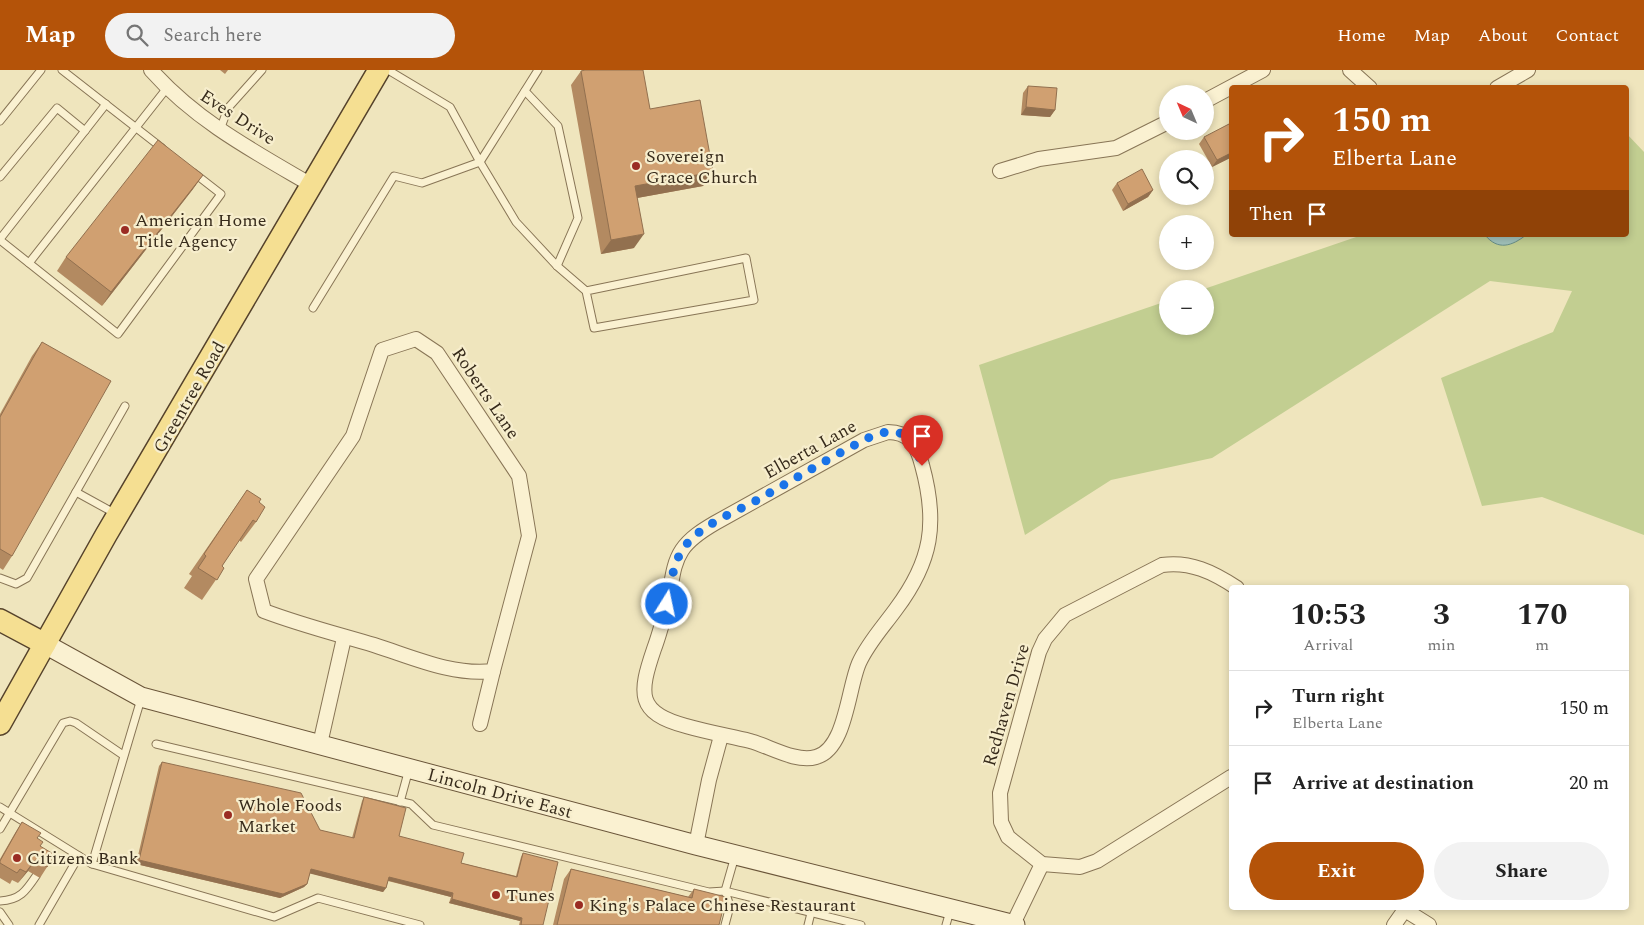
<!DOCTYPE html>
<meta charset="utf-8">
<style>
:root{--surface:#fff;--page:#f2f2f2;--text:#222;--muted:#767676;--line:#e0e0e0;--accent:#b45309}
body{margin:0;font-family:Spectral,serif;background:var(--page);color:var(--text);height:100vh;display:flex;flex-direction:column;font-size:19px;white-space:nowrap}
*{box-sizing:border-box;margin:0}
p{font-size:16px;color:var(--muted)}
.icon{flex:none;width:28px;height:28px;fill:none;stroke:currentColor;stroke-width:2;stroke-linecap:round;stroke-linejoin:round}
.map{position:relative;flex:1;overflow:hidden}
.panel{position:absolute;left:1229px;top:515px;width:400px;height:325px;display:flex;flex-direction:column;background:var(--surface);border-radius:5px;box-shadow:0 2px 8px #0003}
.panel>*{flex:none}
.banner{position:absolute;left:1229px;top:15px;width:400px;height:152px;border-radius:5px;box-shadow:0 2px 8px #0003;background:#b45309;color:#fff;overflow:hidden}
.needle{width:32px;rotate:316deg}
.tools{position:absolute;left:1159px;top:15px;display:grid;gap:10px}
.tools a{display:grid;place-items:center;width:55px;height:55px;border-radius:50%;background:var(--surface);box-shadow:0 2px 8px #0003;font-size:25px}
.pin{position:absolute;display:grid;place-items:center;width:42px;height:42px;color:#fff;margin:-51px -21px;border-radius:50% 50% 50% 0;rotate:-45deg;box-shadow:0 0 5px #0007}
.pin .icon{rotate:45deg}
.me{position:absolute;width:55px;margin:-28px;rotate:10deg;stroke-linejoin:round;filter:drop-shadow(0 0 4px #0008)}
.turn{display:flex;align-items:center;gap:18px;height:105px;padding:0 20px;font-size:22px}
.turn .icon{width:65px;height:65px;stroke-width:2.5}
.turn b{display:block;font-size:35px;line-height:42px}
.then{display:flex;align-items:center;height:48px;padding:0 20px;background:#0003;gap:10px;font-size:19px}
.eta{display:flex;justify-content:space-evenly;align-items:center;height:85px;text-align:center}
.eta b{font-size:30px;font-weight:700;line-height:35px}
.cta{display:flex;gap:10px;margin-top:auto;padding:10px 20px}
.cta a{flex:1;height:58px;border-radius:30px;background:var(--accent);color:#fff;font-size:20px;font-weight:700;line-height:58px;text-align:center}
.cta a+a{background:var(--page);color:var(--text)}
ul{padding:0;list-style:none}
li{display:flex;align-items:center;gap:15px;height:75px;padding:0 20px;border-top:1px solid var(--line)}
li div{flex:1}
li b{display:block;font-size:19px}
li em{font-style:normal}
header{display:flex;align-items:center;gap:30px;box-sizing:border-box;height:70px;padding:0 25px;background:var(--accent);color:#fff}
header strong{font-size:24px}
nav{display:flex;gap:28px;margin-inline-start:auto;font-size:18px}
.search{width:350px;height:45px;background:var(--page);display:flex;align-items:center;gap:12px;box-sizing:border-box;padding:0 18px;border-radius:28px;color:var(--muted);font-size:19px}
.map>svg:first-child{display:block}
.green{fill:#c2ce91}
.water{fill:#a1c1ba;stroke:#688e88}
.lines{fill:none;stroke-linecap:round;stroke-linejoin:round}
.lane-casing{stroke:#887556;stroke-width:9}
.street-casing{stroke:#887556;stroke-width:16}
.secondary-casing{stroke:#6a5539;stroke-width:21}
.primary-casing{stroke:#55422b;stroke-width:24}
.lane{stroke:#faf1d1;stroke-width:7}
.street{stroke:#faf1d1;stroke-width:14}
.secondary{stroke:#faf1d1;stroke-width:19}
.primary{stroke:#f5df92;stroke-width:21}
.wall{fill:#b38a61}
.shaded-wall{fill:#92704f}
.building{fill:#d0a071;stroke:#92704f}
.route{stroke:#1a73e8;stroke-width:9;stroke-dasharray:0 16.2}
.poi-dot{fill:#9a2c23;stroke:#f7eecd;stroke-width:2}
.labels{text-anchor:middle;stroke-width:4.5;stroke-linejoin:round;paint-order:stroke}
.street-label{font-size:18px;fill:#372b1b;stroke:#f7eecd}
.poi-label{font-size:18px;fill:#372b1b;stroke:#f7eecd;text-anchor:start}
</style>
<header>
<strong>Map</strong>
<div class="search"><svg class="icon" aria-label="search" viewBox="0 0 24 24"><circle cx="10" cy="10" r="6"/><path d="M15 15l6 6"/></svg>Search here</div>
<nav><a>Home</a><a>Map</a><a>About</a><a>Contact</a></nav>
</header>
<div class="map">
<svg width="1644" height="855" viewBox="0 0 1644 855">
<rect width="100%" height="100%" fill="#efe5bd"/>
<!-- green -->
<path class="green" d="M1626,63L1644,82V465L1542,427L1482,436L1441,308L1553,262L1572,221L1490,211L1212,388L1111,410L1025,465L979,295L1167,231L1168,256H1205L1204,219L1362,165H1626Z"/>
<!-- water -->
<path class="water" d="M1485,165H1526C1512,176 1498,181 1485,165Z"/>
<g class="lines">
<!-- lane casing -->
<g class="lane-casing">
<g id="lane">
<path d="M62,0L162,78"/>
<path d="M388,0L450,37L480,92L538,0"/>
<path d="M525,21L558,56L578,148L557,196"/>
<path d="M0,51L41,0"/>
<path d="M220,60L228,38L262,0"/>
<path d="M0,107L57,38L85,61"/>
<path d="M0,169L106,34"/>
<path d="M0,170L118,264L221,124L194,103"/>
<path d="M29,193L167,18"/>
<path d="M313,238L394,106L422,113L480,92L516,152L557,196L586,221L594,258L754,230L746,188L586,221"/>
<path d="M76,422L116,444"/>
<path d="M0,508L16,514L27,508L125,336"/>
<path d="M156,674L411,734L433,755L709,822L725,821L861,855"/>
<path d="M400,732L409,699"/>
<path d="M0,737L92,794L274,847L318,828L420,855"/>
<path d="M0,759L63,653L70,651L76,653L123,685"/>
<path d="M92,794L141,629"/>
<path d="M0,831C20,830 26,821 36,806"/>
<path d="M0,842L9,855"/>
<path d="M39,855L79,786"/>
<path d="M725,855L730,836L725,821L735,786"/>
<path d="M808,855L811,843"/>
<path d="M946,855L950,841"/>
</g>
</g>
<!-- street casing -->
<g class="street-casing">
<g id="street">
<path d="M151,0C196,51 255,82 313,116"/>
<path d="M1350,0L1370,18"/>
<path d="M1497,18L1528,0"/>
<path d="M1205,31L1263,0"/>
<path d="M1000,101L1039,89L1116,78L1168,52"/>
<path d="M416,269L437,283L519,406L529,466L493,601C453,606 412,587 374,575C337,564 301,555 264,541L256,509L353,366L382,280Z"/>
<path d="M888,362C909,362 917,375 922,395C938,453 932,491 896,539C883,557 868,573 859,593C848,618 846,679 816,687C796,693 769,676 750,671C729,666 707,662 686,656C636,643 639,623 654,579C660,563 664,547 668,531C672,514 672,495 682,480C690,468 703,460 715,453L864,370Z"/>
<path d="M480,654L493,601"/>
<path d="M320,674L344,568"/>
<path d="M1231,707L1097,791L1080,797L1042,794L1008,767L1001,752L1000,723L1039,582L1045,569L1065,545L1162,495C1190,491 1213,502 1237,518"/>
<path d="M696,775L709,710L721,666"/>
<path d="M1405,840L1429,855"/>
<path d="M1013,854L1042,794"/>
<path d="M1394,855L1406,838"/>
</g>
</g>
<!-- secondary casing -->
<g class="secondary-casing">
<path id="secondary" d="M45,574L141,627L696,775L1015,855"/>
</g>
<!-- primary casing -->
<g class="primary-casing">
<g id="primary">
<path d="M0,550L45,574"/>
<path d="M0,654L106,465L379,0"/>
</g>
</g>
<!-- lane -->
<use href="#lane" class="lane"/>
<!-- street -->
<use href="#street" class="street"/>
<!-- secondary -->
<use href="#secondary" class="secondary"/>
<!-- primary -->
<use href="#primary" class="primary"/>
</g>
<!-- wall -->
<g class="wall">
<path d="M220,0H228L225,4Z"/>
<path d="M581,1L650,39L713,102L703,116L637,128L634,178L601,184L571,15Z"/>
<path d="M1028,16L1055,40L1050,47L1021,45L1023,23Z"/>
<path d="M1204,67L1230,88L1212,97L1199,74Z"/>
<path d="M203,105L193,119L102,236L57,201L66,187Z"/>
<path d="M1117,113L1153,120L1148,127L1123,141L1112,120Z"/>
<path d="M42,272L12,486L3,500L0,498V344L32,286Z"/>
<path d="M247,420L259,432L256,452L241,472L239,470L222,496L224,498L202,530L184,518L192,506L189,504Z"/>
<path d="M162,692L320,760L352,768L362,731L364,727L399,766L461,793L516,806L521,787L523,783L543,855H519L520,851L449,833L451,827L388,811L386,818L383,822L310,803L307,814L304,817L280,828L136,794L159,696Z"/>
<path d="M22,752L37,768L47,797L40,808L28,801L18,813L12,810L10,814L0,808V789L15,763Z"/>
<path d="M571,799L688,827L694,819L719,855H553L564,809Z"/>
</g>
<!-- shaded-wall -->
<g class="shaded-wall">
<path d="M1026,37L1055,40L1050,47L1021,45Z"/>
<path d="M1231,81V86L1230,88L1212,97L1217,90Z"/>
<path d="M713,102L703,116L626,130L635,116Z"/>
<path d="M203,105L193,119L102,236L111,222Z"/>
<path d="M1153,120L1148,127L1123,141L1128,134Z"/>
<path d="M644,164L634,178L601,184L611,170Z"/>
<path d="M35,790L28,801L18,813L26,802Z"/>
<path d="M139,790L307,814L304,817L280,828L136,794Z"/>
<path d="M311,799L386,818L383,822L308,803Z"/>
<path d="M389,807L453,823L451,827L386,810Z"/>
<path d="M452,829L522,848L520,851L449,833Z"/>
</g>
<!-- building -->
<g class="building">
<path d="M585,0H643L650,39L700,30L713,102L635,116L644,164L611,170L581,1Z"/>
<path d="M1028,16L1057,18L1055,40L1026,37Z"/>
<path d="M1229,54L1231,58V83L1217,90L1204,67Z"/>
<path d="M158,70L203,105L111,222L66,187Z"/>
<path d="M1142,99L1153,120L1128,134L1117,113Z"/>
<path d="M42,272L111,311L12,486L0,479V347Z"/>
<path d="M247,420L261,429L259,432L265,437L256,452L253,450L222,496L224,498L217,510L198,498L206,486L204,484Z"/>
<path d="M162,692L301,723L320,760L354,768L364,727L406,738L399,766L464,783L461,793L517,807L523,783L558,792L543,855H521L522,848L452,829L453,823L389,807L386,818L311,799L307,814L283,824L139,790Z"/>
<path d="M22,752L41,763L37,768L43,772L40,776L55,785L47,797L35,790L26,802L20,799L17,803L0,793V791Z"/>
<path d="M571,799L692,828L694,819L726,827L719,855H557Z"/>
</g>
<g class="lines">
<!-- route -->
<path class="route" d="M667,534C671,516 672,495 683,479C699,455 734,443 759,429C798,407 836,384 876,364C906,357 914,368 922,396"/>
</g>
<!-- markers -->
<g class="poi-dot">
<circle cx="636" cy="96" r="5"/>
<circle cx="125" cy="160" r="5"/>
<circle cx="228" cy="745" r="5"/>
<circle cx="17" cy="788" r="5"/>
<circle cx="496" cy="825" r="5"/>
<circle cx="579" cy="835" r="5"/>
</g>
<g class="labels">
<!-- street labels -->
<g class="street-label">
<text transform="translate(238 47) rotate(33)" y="6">Eves Drive</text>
<text transform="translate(486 323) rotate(56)" y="6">Roberts Lane</text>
<text transform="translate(189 327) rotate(-60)" y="6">Greentree Road</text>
<text transform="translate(810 379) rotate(-29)" y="6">Elberta Lane</text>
<text transform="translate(1006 635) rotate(-74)" y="6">Redhaven Drive</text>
<text transform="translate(500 723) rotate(15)" y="6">Lincoln Drive East</text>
</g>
<!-- poi labels -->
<g class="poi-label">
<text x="646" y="92">Sovereign<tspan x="646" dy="21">Grace Church</tspan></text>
<text x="135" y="156">American Home<tspan x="135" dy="21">Title Agency</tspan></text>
<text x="238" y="741">Whole Foods<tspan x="238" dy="21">Market</tspan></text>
<text x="27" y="794">Citizens Bank</text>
<text x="506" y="831">Tunes</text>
<text x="589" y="841">King's Palace Chinese Restaurant</text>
</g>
</g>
</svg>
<div class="tools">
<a><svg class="needle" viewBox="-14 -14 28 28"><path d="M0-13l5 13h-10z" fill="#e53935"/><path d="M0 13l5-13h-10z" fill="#767676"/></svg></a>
<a><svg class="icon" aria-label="search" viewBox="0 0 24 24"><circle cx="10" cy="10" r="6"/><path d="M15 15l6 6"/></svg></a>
<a>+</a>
<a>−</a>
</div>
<div class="pin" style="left:922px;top:396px;background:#d93025"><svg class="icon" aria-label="arrive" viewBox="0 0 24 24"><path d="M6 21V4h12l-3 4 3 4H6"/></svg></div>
<svg class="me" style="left:667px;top:534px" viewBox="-20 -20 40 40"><circle r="17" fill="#1a73e8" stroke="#fff" stroke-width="3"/><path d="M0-11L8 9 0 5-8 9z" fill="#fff"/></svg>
<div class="banner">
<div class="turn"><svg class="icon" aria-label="right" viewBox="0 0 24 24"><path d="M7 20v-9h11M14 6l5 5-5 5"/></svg><div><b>150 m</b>Elberta Lane</div></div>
<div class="then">Then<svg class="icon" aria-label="arrive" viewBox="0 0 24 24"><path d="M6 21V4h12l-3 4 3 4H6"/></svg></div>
</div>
<section class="panel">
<div class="eta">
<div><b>10:53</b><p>Arrival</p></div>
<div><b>3</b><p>min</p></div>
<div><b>170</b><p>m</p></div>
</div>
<ul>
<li><svg class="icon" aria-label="right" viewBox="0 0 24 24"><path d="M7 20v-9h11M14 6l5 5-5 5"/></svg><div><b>Turn right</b><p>Elberta Lane</p></div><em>150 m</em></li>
<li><svg class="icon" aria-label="arrive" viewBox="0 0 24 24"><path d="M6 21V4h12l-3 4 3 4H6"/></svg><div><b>Arrive at destination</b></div><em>20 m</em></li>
</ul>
<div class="cta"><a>Exit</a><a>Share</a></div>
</section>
</div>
